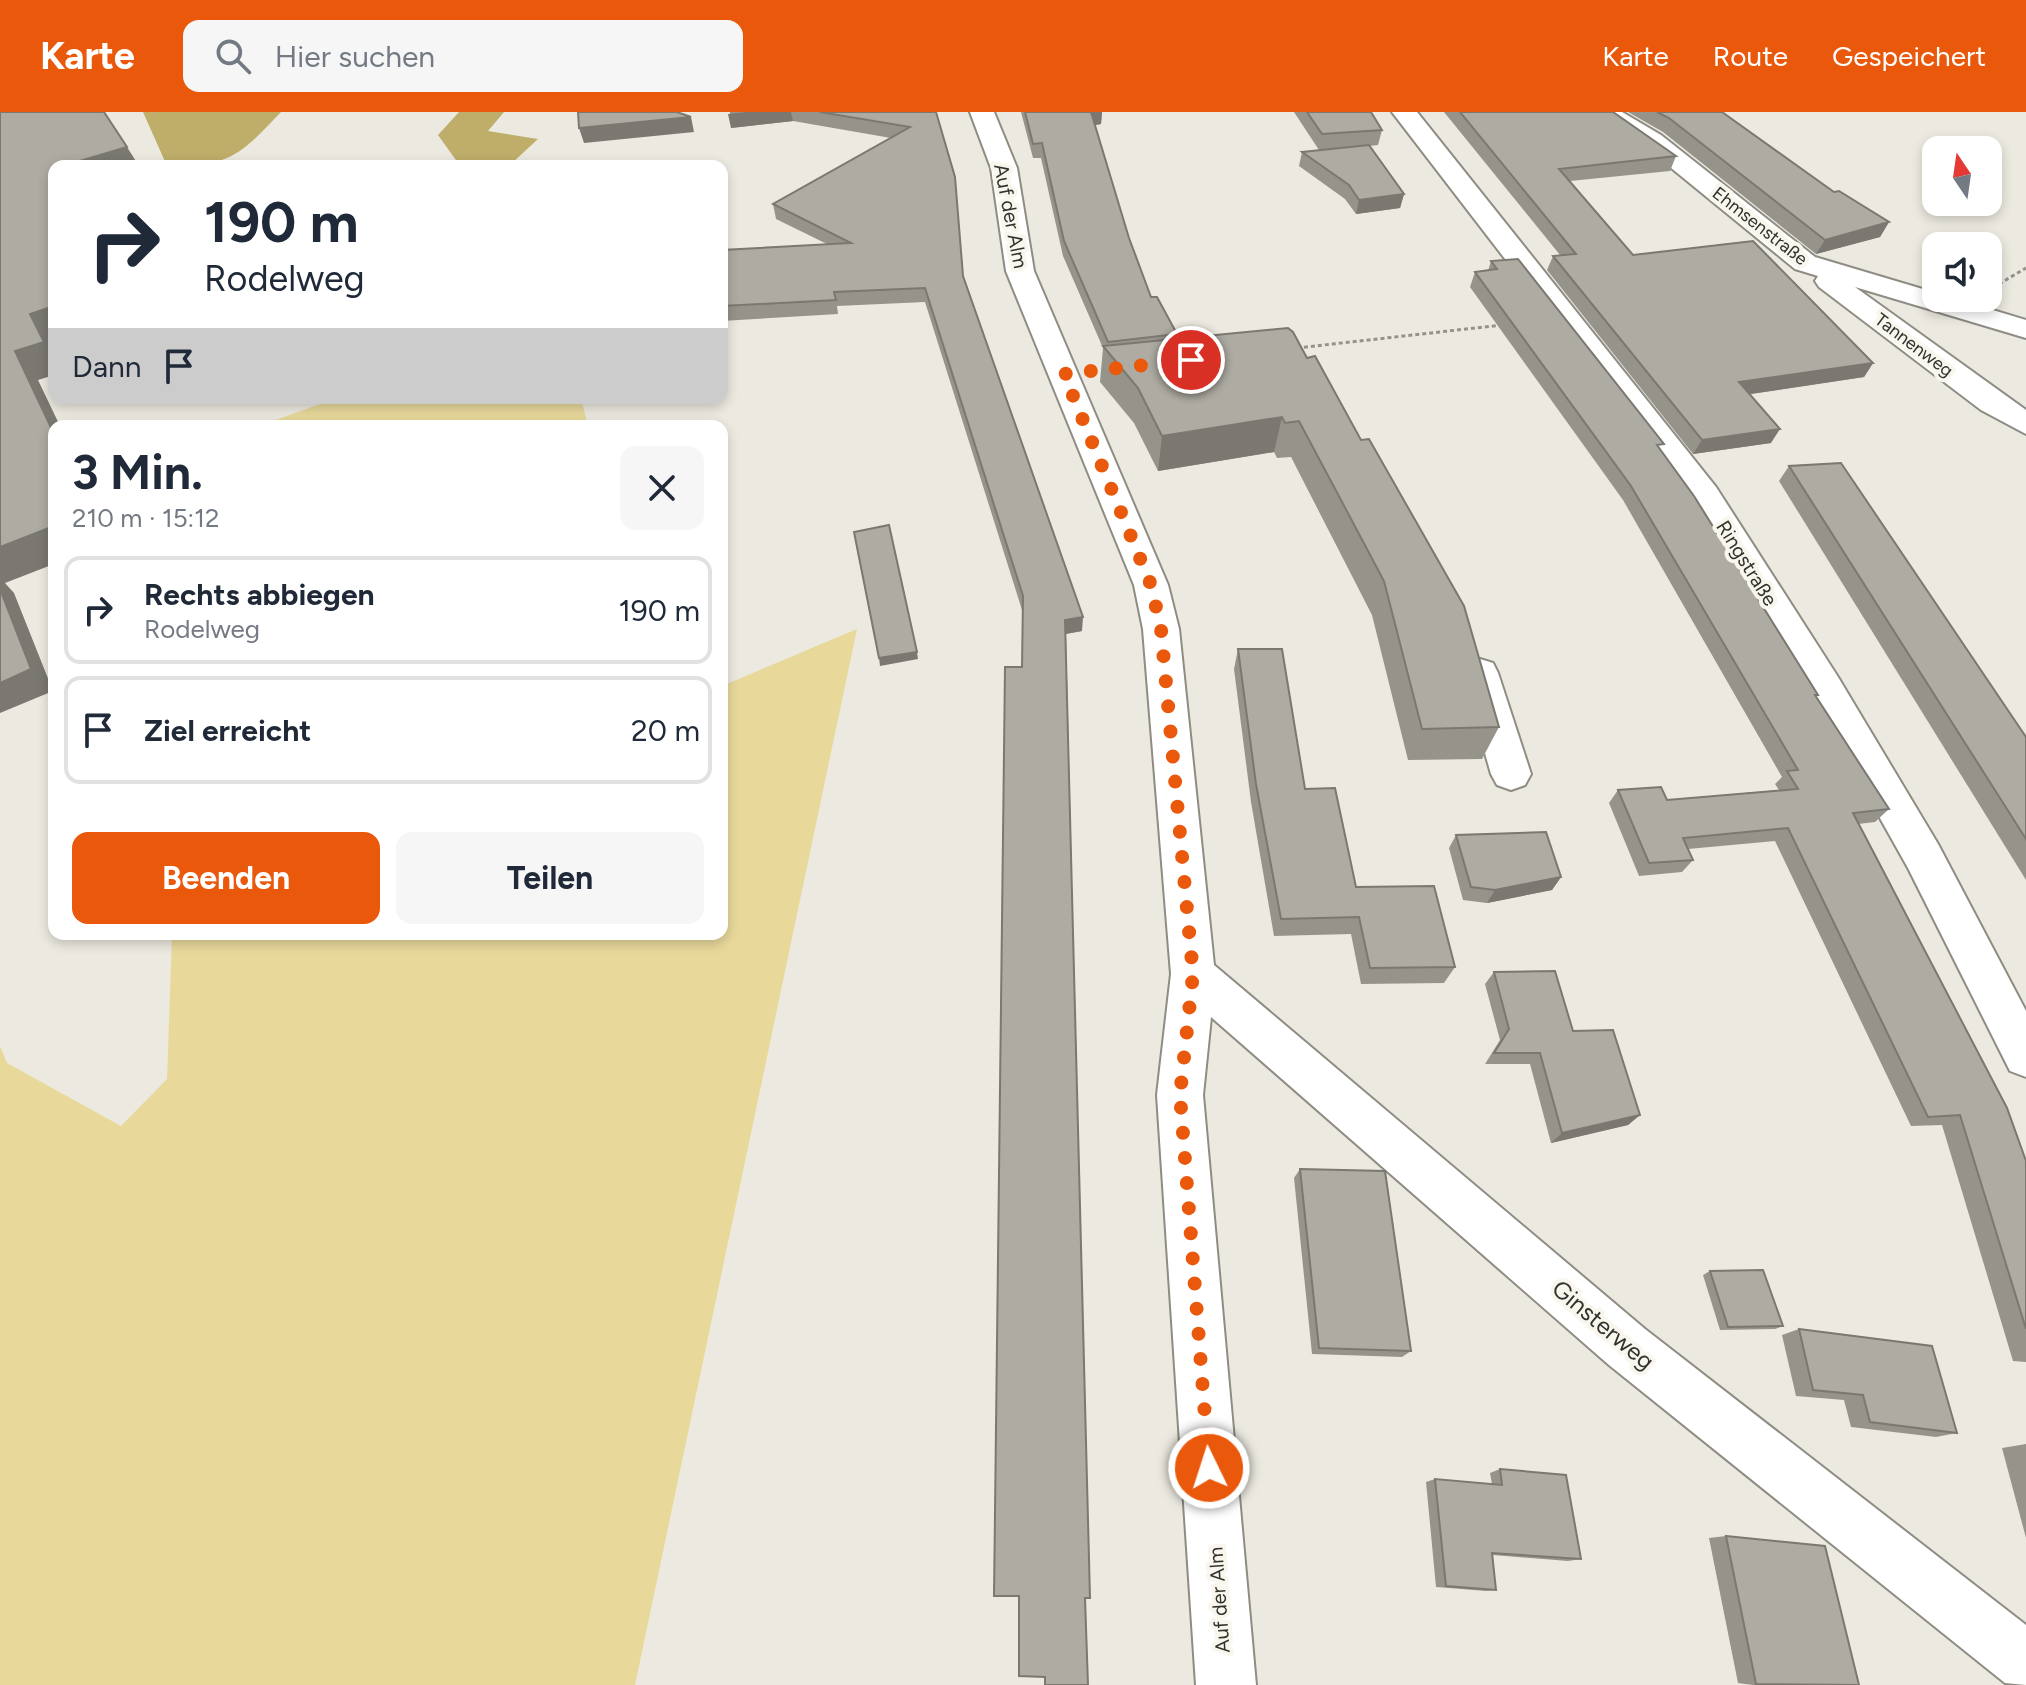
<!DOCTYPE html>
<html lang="de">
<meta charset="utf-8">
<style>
:root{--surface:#fff;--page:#f6f6f7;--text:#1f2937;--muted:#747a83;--line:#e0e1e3;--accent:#ea580c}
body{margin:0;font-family:Figtree,sans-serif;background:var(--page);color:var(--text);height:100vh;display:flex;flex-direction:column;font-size:30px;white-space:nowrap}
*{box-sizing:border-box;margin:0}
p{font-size:26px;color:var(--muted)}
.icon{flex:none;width:44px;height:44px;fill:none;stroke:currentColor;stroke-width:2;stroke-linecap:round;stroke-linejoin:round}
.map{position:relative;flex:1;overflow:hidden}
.sheet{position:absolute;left:48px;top:308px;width:680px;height:520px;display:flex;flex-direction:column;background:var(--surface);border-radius:16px;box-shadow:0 4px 12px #0003}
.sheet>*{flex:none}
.guide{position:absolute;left:48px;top:48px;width:680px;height:244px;border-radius:16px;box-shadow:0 4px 12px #0003;background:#fff;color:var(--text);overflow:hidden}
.needle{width:52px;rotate:347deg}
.buttons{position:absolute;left:1922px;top:24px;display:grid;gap:16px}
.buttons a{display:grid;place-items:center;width:80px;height:80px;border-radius:16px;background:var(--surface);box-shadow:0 4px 12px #0003;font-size:40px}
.pin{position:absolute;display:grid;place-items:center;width:68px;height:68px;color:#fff;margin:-34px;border:4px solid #fff;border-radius:50%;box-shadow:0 2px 8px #0007}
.me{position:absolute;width:88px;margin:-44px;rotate:356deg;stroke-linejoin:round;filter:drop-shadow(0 0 6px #0008)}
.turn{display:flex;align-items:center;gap:28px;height:168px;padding:0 24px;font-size:36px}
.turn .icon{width:104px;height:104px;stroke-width:2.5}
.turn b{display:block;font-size:56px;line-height:68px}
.then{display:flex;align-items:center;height:76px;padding:0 24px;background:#0003;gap:16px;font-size:30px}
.round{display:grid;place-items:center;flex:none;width:84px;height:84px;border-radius:16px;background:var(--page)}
.headline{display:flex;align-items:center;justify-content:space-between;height:136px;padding:0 24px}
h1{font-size:48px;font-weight:700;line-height:60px}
.primary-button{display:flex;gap:16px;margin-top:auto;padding:16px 24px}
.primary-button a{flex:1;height:92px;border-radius:16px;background:var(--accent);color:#fff;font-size:32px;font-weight:700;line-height:92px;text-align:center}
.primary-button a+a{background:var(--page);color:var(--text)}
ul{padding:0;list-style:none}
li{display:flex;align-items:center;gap:24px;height:108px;margin:0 16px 12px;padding:0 8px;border:4px solid var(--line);border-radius:16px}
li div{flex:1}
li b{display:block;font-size:30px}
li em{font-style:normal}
header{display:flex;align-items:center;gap:48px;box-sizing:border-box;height:112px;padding:0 40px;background:var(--accent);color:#fff}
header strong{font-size:38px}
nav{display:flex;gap:44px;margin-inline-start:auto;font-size:28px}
.search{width:560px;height:72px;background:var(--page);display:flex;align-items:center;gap:20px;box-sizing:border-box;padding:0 28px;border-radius:16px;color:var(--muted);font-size:30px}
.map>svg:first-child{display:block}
.green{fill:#e8d99b}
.forest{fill:#beae6a}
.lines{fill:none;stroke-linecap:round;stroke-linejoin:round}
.minor-casing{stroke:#8e8c83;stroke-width:4}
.path{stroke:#94928b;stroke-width:3;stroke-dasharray:4 3;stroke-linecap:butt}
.minor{fill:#fff;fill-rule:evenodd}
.wall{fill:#96938b}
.shaded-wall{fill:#7a7871}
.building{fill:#aeaba2;stroke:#7a7871;stroke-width:2}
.route{stroke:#ea580c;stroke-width:14;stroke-dasharray:0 25.2}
.labels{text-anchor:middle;stroke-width:8;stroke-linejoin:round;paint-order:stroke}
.far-street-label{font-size:18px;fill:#33322e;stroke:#f9f7ed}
.street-label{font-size:20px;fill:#33322e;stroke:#f9f7ed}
.near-street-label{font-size:24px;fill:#33322e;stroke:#f9f7ed}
</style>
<header>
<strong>Karte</strong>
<div class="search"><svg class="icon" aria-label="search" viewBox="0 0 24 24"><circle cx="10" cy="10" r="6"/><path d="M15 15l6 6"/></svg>Hier suchen</div>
<nav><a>Karte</a><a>Route</a><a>Gespeichert</a></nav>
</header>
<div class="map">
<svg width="2026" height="1573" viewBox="0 0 2026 1573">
<rect width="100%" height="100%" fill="#eceae0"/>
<!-- green -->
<g class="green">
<path d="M337,286H581L588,314H259Z"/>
<path d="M857,517L635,1573H0V934L7,951L121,1014L167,967L172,822H722V574Z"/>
</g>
<!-- forest -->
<g class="forest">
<path d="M143,0H281C239,44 231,54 167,54Z"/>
<path d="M459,0H504L488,19L538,27L511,52L458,51L438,23Z"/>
</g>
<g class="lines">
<!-- minor casing -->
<g class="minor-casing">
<g id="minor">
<path d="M970,0H994L1017,56L1034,159L1168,473L1179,517L1214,853L1645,1217L2026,1513V1573L2005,1571L1609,1253L1211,905L1203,983L1256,1573H1196L1157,983L1171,862L1143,517L1134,473L1006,159L991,56Z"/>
<path d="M1392,0H1417L1716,375L1838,565L1938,732L2026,899V965L2010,959L1908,756L1812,585L1692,390Z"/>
<path d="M1593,0H1622L1661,23L1815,145L1936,181V186H1953L2026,208V226L1855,175L2026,298V322L1981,298L1819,175L1815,169L1818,164L1795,157L1643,33Z"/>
<path d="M1480,547L1493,551L1498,561L1531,662L1525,673L1511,678L1497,673L1491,662L1462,561L1467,551Z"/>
</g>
</g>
<!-- path -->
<g class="path">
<path d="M1999,172L2026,156"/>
<path d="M1297,236L1502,213"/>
</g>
<!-- minor -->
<use href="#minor" class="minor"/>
</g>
<!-- wall -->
<g class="wall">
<path d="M730,0H936L963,164L1082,519L1066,522L1089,1487H1085L1088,1573H1044V1565L1019,1485L994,1484L1022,555V498L925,190L837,194L838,202L722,209V138L827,132L776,107L773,92L891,26L793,9L731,16Z"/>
<path d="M1021,0H1102L1101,12L1095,13L1129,126L1151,185L1177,222L1176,227L1288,216L1499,615L1482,647L1408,648L1372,503L1291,345L1277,346L1274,340L1158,359L1134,311L1100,270L1103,236L1063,144L1041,46H1033Z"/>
<path d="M1294,0H1371L1382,18L1378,33L1369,34L1404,82L1400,96L1356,102L1345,87L1299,54L1302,40L1349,35L1319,38Z"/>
<path d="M1444,0H1613L1676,44L1670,59L1570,69L1633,143L1873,251L1864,265L1749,282L1771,331L1693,342L1547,158L1553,144L1560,143Z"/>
<path d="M1628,0H1722L1834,80L1889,110L1880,125L1816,142L1663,20Z"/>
<path d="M1491,149L1660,338L1818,583L1816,585L1889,697L1875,710L1858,712L2026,1049V1250L2013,1249L1942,1013L1911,1014L1775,729L1688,737L1693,748L1682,760L1639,764L1609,691L1618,678L1667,688L1779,678L1775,672L1782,665L1623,388L1470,175L1475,160L1488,159Z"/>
<path d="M1789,354L2026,625V768L1779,369Z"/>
<path d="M1238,537L1305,677L1356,775L1455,855L1444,871L1361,872L1351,822L1274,824L1251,690L1234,557Z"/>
<path d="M1456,723L1561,765L1552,778L1487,791L1463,788L1449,736Z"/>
<path d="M1494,860L1573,919L1640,1003L1628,1013L1551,1031L1530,952H1485L1500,928L1485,872Z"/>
<path d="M1300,1057L1411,1239L1402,1245L1312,1242L1294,1066Z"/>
<path d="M1710,1159L1783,1214L1775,1217L1720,1218L1703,1163Z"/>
<path d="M1799,1217L1957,1321L1936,1325L1851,1315L1844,1288L1796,1284L1782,1223Z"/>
<path d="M2026,1332V1426L2002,1336Z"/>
<path d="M1500,1357L1581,1447L1568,1449L1493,1443L1496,1478L1486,1479L1436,1475L1426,1370L1435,1367L1492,1372L1490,1361Z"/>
<path d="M1726,1424L1859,1573H1753L1738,1571L1709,1426Z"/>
</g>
<!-- shaded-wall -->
<g class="shaded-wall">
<path d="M747,0H791L793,9L731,16L728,2Z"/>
<path d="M1091,0H1102L1101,12L1090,14Z"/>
<path d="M691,5L694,20L584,31L579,16Z"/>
<path d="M127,35L139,54H63Z"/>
<path d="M1404,82L1400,96L1356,102L1359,88Z"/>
<path d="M1889,110L1880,125L1816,142L1825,128Z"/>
<path d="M54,194V231H52L54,235V263L38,268L60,314H54V322L15,239L30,202Z"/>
<path d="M1873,251L1864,265L1731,285L1739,270Z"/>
<path d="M1282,305L1274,340L1158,359L1162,324Z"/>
<path d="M1780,317L1771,331L1693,342L1702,328Z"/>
<path d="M54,414V452L5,471L14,481L53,579L0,601V435Z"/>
<path d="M1083,505L1082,519L1065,522V508Z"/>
<path d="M917,540L918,547L880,554L879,546Z"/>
<path d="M1561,765L1552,778L1487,791L1495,778Z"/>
<path d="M1640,1003L1628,1013L1551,1031L1562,1021Z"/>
</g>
<!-- building -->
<g class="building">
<path d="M0,0H104L127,35L63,54H54V57H52L54,60V194L30,202L44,230L15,239L54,322V414L0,435Z"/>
<path d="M578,0H677L691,5L579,16Z"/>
<path d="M820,0H936L955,65L963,164L1083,505L1065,508L1090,1486H1085L1088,1573H1045V1565L1019,1564V1484H994L1005,555H1022L1023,484L925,176L834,180L836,188L722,194V138L851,131L773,92L910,15Z"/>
<path d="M1025,0H1091L1129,126L1151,185H1157L1177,222L1108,230L1064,129L1042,31L1033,32Z"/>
<path d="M1307,0H1371L1382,18L1322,22Z"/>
<path d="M1460,0H1613L1676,44L1559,57L1633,143L1753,129L1873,251L1739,270L1780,317L1702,328L1553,144L1576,142Z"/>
<path d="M1657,0H1722L1834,80L1839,79L1889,110L1825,128L1669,6Z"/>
<path d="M1369,33L1404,82L1359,88L1349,73L1302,40Z"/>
<path d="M1518,147L1664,332L1657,333L1694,384L1818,583H1815L1889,697L1853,701L2007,996L2026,1049V1217L1960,1003L1928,1005L1788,716L1683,726L1693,748L1649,751L1618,678L1661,675L1667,688L1798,677L1787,659L1798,658L1631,374L1475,160L1497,157L1491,149Z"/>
<path d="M1288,216L1293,220L1307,246L1315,244L1361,328L1369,327L1464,494L1499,615L1422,617L1384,469L1299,309L1285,311L1282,305L1162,324L1138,276L1103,234Z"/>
<path d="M1841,351L2026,625V727L1789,354Z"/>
<path d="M889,413L917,540L879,546L854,420Z"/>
<path d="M0,477L31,557L0,571Z"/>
<path d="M1238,537H1282L1305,677L1335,676L1356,775L1434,774L1455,855L1370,856L1359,805L1281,807L1256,672Z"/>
<path d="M1546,720L1561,765L1495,778L1471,775L1456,723Z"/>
<path d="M1555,859L1573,919L1613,918L1640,1003L1562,1021L1540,941H1494L1509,917L1494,860Z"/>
<path d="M1300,1057L1385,1059L1411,1239L1319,1236Z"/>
<path d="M1763,1158L1783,1214L1728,1215L1710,1159Z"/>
<path d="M1799,1217L1932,1234L1957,1321L1870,1310L1863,1283L1813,1278Z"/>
<path d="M1500,1357L1566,1363L1581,1447L1492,1441L1496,1478L1446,1474L1435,1367L1502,1373Z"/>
<path d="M1726,1424L1825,1434L1859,1573L1756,1572Z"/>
</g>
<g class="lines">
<!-- route -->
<path class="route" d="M1191,248L1064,262L1151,473L1161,517L1193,862L1180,983L1209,1356"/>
</g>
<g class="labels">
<!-- far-street labels -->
<g class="far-street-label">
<text transform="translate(1760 114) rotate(38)" y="6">Ehmsenstraße</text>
<text transform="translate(1914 233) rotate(37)" y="6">Tannenweg</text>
</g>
<!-- street labels -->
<g class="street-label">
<text transform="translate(1011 104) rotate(79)" y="7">Auf der Alm</text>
<text transform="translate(1747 451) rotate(58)" y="7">Ringstraße</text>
<text transform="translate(1219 1488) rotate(-94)" y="7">Auf der Alm</text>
</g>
<!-- near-street labels -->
<g class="near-street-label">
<text transform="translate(1603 1213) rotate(40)" y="8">Ginsterweg</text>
</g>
</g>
</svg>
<div class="buttons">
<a><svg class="needle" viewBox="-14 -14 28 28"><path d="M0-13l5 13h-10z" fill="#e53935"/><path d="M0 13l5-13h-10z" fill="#747a83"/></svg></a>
<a><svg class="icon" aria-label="sound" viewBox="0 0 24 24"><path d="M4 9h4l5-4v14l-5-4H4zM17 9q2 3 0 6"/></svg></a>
</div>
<div class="pin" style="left:1191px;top:248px;background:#d93025"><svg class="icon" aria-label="arrive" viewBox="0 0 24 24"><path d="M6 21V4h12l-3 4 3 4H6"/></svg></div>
<svg class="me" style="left:1209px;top:1356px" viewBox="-20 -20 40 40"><circle r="17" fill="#ea580c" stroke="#fff" stroke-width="3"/><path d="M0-11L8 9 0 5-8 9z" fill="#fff"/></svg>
<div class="guide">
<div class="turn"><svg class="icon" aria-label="right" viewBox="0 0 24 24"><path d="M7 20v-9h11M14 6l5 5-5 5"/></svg><div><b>190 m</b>Rodelweg</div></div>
<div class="then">Dann<svg class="icon" aria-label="arrive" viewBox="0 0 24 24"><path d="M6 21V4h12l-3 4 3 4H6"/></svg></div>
</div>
<section class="sheet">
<div class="headline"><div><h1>3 Min.</h1><p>210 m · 15:12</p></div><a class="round"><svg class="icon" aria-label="close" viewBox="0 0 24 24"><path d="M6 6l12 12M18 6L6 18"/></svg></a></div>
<ul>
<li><svg class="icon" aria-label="right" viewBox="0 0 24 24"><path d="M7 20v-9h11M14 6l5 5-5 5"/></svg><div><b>Rechts abbiegen</b><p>Rodelweg</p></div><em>190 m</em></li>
<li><svg class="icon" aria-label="arrive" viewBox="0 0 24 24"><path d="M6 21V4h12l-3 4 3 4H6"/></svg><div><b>Ziel erreicht</b></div><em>20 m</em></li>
</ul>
<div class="primary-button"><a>Beenden</a><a>Teilen</a></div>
</section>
</div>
